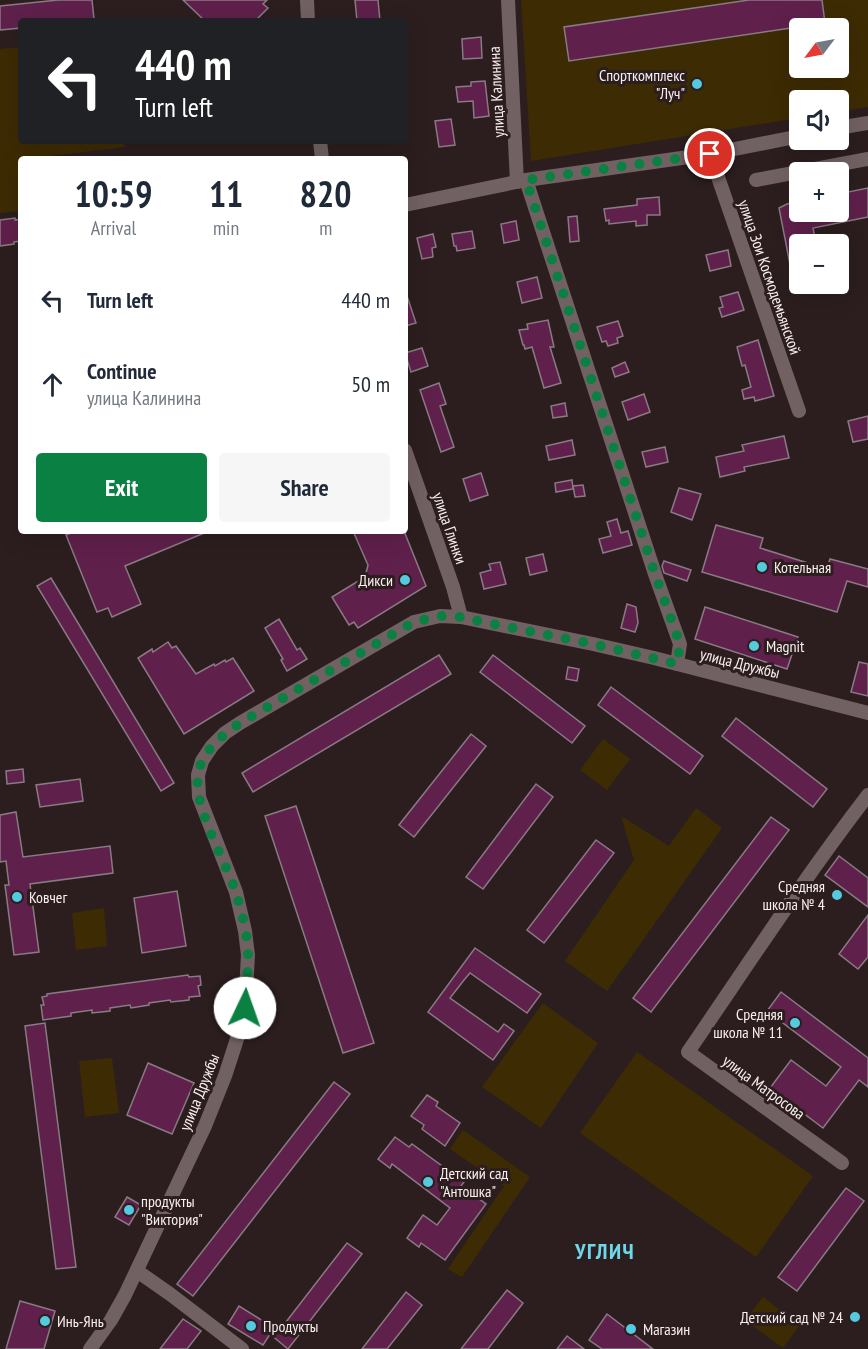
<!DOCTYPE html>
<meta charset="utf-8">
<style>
:root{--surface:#fff;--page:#f6f6f7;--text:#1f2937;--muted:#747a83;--accent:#0b8043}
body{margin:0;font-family:"PT Sans Narrow",sans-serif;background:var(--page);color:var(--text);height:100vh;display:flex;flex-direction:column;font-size:22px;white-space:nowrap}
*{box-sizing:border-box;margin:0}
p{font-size:20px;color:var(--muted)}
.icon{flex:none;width:33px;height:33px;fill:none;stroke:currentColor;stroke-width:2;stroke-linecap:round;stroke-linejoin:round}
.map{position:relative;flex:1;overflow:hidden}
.drawer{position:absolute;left:18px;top:156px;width:390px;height:378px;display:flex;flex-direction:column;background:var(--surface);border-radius:6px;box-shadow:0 6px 24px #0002}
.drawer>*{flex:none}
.top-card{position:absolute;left:18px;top:18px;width:390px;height:126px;border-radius:6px;box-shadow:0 6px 24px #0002;background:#202124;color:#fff;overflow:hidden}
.needle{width:39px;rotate:238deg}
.tools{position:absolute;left:789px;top:18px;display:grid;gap:12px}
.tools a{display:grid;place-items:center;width:60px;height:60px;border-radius:6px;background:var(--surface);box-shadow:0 6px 24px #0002;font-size:30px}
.pin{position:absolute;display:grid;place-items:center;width:51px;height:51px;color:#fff;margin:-26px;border:3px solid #fff;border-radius:50%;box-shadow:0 2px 6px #0007}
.me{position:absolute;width:66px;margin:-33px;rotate:3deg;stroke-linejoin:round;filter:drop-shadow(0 0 4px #0008)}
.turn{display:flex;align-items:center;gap:21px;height:126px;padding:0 18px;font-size:27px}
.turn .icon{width:78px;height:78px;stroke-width:2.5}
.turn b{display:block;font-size:42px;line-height:51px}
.eta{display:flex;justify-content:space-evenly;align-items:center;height:102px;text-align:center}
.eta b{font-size:36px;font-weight:600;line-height:42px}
.button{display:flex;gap:12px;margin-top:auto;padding:12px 18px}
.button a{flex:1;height:69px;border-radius:6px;background:var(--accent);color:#fff;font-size:24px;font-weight:600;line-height:69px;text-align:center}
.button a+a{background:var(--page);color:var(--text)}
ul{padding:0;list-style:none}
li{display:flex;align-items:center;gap:18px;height:84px;padding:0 18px}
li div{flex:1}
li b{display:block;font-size:22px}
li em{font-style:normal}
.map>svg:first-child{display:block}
.green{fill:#3d2b04;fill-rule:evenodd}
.building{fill:#5f204b;stroke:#897a83;stroke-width:1.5}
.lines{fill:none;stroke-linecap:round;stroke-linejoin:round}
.minor{stroke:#726162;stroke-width:14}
.route{stroke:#0b8043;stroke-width:10;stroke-dasharray:0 18}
.poi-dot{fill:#55cade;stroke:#2c1e1f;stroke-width:2}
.labels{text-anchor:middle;stroke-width:6;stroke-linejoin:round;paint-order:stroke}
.poi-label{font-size:16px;fill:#f9efef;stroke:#2c1e1f;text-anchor:start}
.street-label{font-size:16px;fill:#f9efef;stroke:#2c1e1f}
.district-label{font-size:22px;font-weight:bold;letter-spacing:1.5px;fill:#6fd7ea;stroke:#2c1e1f}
</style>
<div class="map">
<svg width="868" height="1349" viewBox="0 0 868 1349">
<rect width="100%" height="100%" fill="#2c1e1f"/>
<!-- green -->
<g class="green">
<path d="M521,0H868V107L839,112L838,100H800L799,118L531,161ZM800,28H838V68H800Z"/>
<path d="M21,47V141H124L125,147L50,156V159H21V211L0,213V49Z"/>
<path d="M603,739L630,759L607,790L580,770Z"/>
<path d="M696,808L722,828L607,991L565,961L634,860L621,816L669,846Z"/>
<path d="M104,908L107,946L76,950L72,913Z"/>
<path d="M543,1003L598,1043L541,1128L482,1087Z"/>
<path d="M637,1052L813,1176L756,1257L580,1133Z"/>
<path d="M112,1058L119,1113L85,1117L79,1061Z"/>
<path d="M463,1130L530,1177L462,1277L448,1269L504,1186L450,1149Z"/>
<path d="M763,1297L800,1325L783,1348L745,1320Z"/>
</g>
<!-- building -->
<g class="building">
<path d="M58,0H92L94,19L81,21H21V28L0,30V6Z"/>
<path d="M183,0H267L263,4L268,8L255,21H205Z"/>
<path d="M355,0H378L380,21H357Z"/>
<path d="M749,0H822L825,23L569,61L564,27Z"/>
<path d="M481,37L482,58L463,59L462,39Z"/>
<path d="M485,81L489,116L474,118L473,101L458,102L456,87L471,86V82Z"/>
<path d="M451,119L455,145L439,147L435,121Z"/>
<path d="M868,188V217L813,228L816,244H800V289L795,290L779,208L787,204L800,201V212H838V194Z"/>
<path d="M659,197L660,215H647V225L636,226V221L609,224V220L606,221L604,209L637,205V199Z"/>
<path d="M577,216L579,241L570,242L568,217Z"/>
<path d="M15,218V220L21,219V241L14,242V244L0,246V220Z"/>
<path d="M516,221L519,240L504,243L501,224Z"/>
<path d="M472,231L475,248L457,251L456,246H454L452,234Z"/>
<path d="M433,234L436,247L432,248L433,257L422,259L417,238Z"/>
<path d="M728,250L731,266L710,271L706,255Z"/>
<path d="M537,277L542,298L522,303L517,282Z"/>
<path d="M738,292L744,310L722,317L719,308L723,307L720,297Z"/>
<path d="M407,296L416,323L405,326V297Z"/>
<path d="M548,320L554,347H550L561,383L544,388L532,347L525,349L524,345H523L519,330L528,329L527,324Z"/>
<path d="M618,321L623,336L617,338L618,343L608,346L606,341L602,342L597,327Z"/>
<path d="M758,340L774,396L755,401L754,397L744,399L742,390L751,387L745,365L742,366L737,347Z"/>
<path d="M422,348L428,366L411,372L405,353Z"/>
<path d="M625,362L629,372L615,377L612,368Z"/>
<path d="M439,383L446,404L440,406L454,447L441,452L420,390Z"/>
<path d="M644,394L650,412L628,420L622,402Z"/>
<path d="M565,403L567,416L553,418L551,406Z"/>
<path d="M868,416V439L853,442L848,421Z"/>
<path d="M784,436L789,458L744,467L745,471L720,477L716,457L744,451L742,445Z"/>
<path d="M572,440L575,455L549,460L546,446Z"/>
<path d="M665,447L668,462L646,467L642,452Z"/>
<path d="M481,473L488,495L470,501L463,479Z"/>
<path d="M572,480L573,489L556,492L555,483Z"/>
<path d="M583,485L585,496L575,497L573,486Z"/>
<path d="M679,488L701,494L692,520L671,512Z"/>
<path d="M617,519L621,533L628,531L632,545L603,553L599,539L611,536L607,522Z"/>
<path d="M716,525L763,538L760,548L827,569L830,559L868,569V587L847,581L837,612L702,572Z"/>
<path d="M76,531H209L125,566L141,604L112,617L108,608L97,612L66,535Z"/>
<path d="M353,531H404L426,586L358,628L354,622L349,625L332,597L365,577L368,565Z"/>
<path d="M543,554L547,571L530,575L526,558Z"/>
<path d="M664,561L691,570L687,581L664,573L662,566Z"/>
<path d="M500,562L506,584L484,589L480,573L491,570L489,564Z"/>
<path d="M51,578L174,783L161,791L37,586Z"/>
<path d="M627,604L636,607L638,623L635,632L621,628Z"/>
<path d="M705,607L798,637L787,669L695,639Z"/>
<path d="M279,619L297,650L300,648L307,659L287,671L281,660L283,659L265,628Z"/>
<path d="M168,642L172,648L176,646L196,674L214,664L215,666L225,660L226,662L233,658L254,691L184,734L138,658L152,649L153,652Z"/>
<path d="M439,655L451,674L253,792L242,773Z"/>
<path d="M493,655L585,726L572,743L480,672Z"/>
<path d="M859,662L868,664V696L851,692Z"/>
<path d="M568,667L579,669L577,681L566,679Z"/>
<path d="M611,687L703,756L690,774L598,705Z"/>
<path d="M736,718L827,789L813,807L722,736Z"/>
<path d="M471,734L486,746L414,837L399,825Z"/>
<path d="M23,769L24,782L7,784L6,771Z"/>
<path d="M80,779L83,801L40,807L36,785Z"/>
<path d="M536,784L553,797L483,889L466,877Z"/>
<path d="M296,806L374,1043L343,1053L265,816Z"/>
<path d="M16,812L23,857L110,846L113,873L30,884L39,952L14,955L5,885H9L6,861L0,862V815Z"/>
<path d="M771,817L789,830L651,1012L633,998Z"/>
<path d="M596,840L614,853L544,943L527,930Z"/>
<path d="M839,856L868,878V907L825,875Z"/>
<path d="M177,891L186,946L142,953L134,898Z"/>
<path d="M868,915V957L858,969L839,954Z"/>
<path d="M475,948L541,994L527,1013L470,973L464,980L450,998L498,1032L504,1024L514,1031L493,1060L428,1012Z"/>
<path d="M188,975L189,977L200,976L201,985L198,986L200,996L189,997V1000L171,1002L170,1000L149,1003V1005L131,1008L130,1005L110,1008V1011L92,1013V1010L71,1013V1016L43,1020L41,1005H44L42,997L47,996V994Z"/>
<path d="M781,992L868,1058V1087L859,1080L823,1128L770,1088L791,1060L826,1086L841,1067L767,1011Z"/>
<path d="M45,1023L76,1267L56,1269L25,1026Z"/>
<path d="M148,1063L194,1083L172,1134L127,1115Z"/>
<path d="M334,1082L350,1094L193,1296L177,1284Z"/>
<path d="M427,1095L438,1102L436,1106L460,1123L445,1146L422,1129L424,1125L411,1116Z"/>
<path d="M395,1137L409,1147L412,1144L464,1182L461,1186L486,1204L445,1260L421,1243L419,1247L407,1238L423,1215L437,1225L450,1208L392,1164L390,1168L378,1159Z"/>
<path d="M846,1188L864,1201L797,1291L778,1277Z"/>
<path d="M127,1197L141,1205L129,1225L115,1217Z"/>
<path d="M347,1243L362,1254L288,1349L270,1334L263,1345L228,1324L239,1306L279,1331Z"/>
<path d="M507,1290L523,1303L488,1349H461Z"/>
<path d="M406,1292L422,1305L387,1349H362Z"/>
<path d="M20,1301L55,1311L44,1349H6Z"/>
<path d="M607,1314L653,1349H602L589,1340Z"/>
<path d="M183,1319L201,1331L187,1349H160Z"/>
<path d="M567,1336L584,1349H557Z"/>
</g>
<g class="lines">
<!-- minor -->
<g class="minor">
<path d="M307,0L308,21"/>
<path d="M508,0L517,182"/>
<path d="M838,128L868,123"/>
<path d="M320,141L322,159"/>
<path d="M710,154L799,411"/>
<path d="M526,180L656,577L680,644L677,664"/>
<path d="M756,180L868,159"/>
<path d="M405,205L526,180L710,154L800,136"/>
<path d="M405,450L453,587L461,617"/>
<path d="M842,1163L688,1052C747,966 804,878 868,795"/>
<path d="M137,1271L170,1294L242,1349"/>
<path d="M90,1349L111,1320L125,1295L205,1126L225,1076L237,1039L245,1008L248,955L245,931L236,892L199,797L198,775L202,761L212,746L225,733L240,723L414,622L440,616L461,617L593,644L654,658L868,713"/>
</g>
</g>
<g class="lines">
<!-- route -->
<path class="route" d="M245,1008C246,991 248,974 248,957C248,936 242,913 236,893C226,861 193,808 198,775C201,752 222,735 240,723L414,622L440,616L461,617L483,622L593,644L677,664L680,644L656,577L526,180L710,154"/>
</g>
<!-- markers -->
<g class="poi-dot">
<circle cx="697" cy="84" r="6"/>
<circle cx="762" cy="567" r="6"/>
<circle cx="405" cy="580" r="6"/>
<circle cx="754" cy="646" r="6"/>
<circle cx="837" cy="895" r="6"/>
<circle cx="17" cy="897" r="6"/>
<circle cx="795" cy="1023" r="6"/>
<circle cx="428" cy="1182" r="6"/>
<circle cx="129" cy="1210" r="6"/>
<circle cx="855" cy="1317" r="6"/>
<circle cx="45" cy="1321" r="6"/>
<circle cx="251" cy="1326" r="6"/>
<circle cx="631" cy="1329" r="6"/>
</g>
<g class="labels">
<!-- poi labels -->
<g class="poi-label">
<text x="685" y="81" text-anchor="end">Спорткомплекс<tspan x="685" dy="18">"Луч"</tspan></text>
<text x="774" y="573">Котельная</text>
<text x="393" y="586" text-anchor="end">Дикси</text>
<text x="766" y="652">Magnit</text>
<text x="825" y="892" text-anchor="end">Средняя<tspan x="825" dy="18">школа № 4</tspan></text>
<text x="29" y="903">Ковчег</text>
<text x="783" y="1020" text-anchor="end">Средняя<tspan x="783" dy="18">школа № 11</tspan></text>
<text x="440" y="1179">Детский сад<tspan x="440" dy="18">"Антошка"</tspan></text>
<text x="141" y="1207">продукты<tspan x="141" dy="18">"Виктория"</tspan></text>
<text x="843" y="1323" text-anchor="end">Детский сад № 24</text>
<text x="57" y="1327">Инь-Янь</text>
<text x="263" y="1332">Продукты</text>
<text x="643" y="1335">Магазин</text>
</g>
<!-- street labels -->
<g class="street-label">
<text transform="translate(496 92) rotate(-93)" y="6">улица Калинина</text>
<text transform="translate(770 277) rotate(71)" y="6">улица Зои Космодемьянской</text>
<text transform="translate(450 528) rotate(71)" y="6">улица Глинки</text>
<text transform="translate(740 663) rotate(14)" y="6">улица Дружбы</text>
<text transform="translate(764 1087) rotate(36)" y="6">улица Матросова</text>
<text transform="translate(199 1092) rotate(-68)" y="6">улица Дружбы</text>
</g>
<!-- district labels -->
<g class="district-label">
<text x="605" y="1259">УГЛИЧ</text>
</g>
</g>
</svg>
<div class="tools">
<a><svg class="needle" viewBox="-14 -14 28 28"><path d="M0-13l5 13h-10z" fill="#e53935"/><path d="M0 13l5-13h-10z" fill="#747a83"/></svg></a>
<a><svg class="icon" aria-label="sound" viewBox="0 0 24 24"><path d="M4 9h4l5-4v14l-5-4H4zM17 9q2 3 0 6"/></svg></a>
<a>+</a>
<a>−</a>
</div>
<div class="pin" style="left:710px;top:154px;background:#d93025"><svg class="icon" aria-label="arrive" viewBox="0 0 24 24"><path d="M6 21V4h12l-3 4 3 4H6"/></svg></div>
<svg class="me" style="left:245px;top:1008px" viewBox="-20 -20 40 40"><circle r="19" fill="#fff"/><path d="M0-13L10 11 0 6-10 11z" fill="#0b8043"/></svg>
<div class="top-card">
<div class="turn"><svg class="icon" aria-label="left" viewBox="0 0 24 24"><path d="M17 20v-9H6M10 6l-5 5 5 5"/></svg><div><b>440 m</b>Turn left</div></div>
</div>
<section class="drawer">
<div class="eta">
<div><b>10:59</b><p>Arrival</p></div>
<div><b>11</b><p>min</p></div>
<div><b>820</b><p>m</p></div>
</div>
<ul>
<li><svg class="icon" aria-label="left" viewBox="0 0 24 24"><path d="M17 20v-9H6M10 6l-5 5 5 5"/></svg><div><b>Turn left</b></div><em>440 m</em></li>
<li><svg class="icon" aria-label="ahead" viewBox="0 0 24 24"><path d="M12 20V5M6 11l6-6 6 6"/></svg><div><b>Continue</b><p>улица Калинина</p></div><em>50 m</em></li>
</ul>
<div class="button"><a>Exit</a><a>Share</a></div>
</section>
</div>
